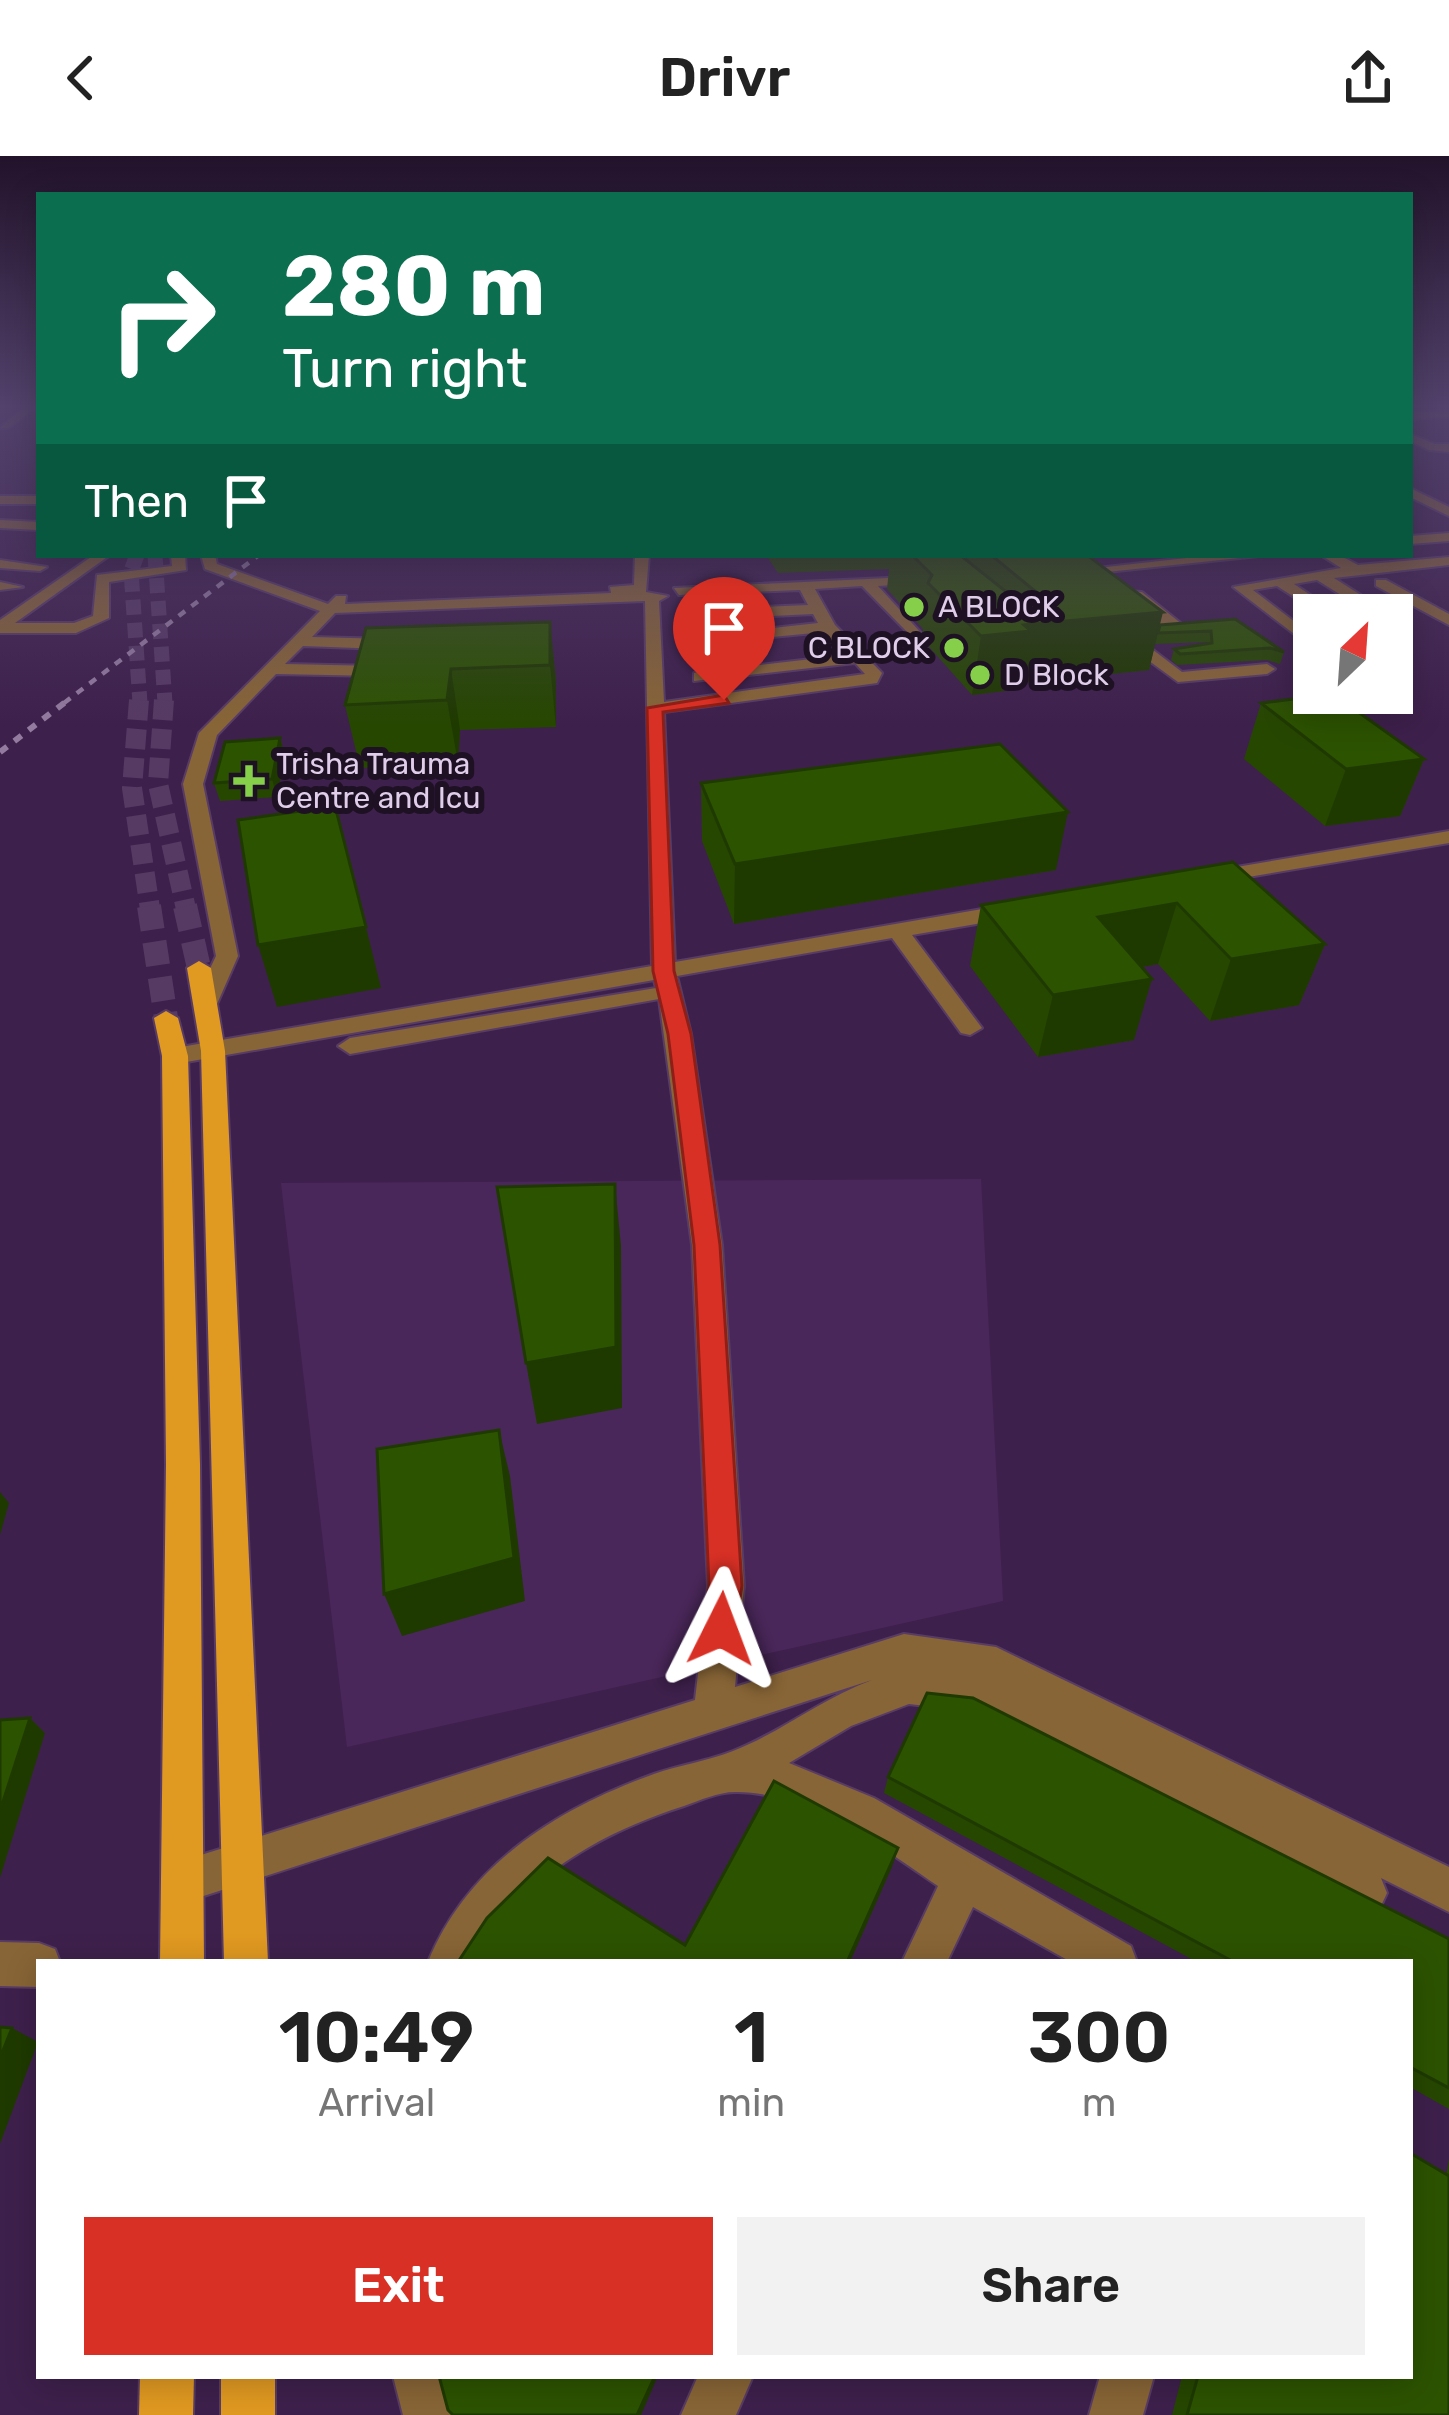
<!DOCTYPE html>
<style>
:root{--surface:#fff;--page:#f2f2f2;--text:#222;--muted:#767676;--accent:#d93025}
body{margin:0;font-family:Rubik,sans-serif;background:var(--page);color:var(--text);height:100vh;display:flex;flex-direction:column;font-size:45px;white-space:nowrap}
*{box-sizing:border-box;margin:0}
p{font-size:39px;color:var(--muted)}
.icon{flex:none;width:66px;height:66px;fill:none;stroke:currentColor;stroke-width:2;stroke-linecap:round;stroke-linejoin:round}
.map{position:relative;flex:1;overflow:hidden}
.sheet{position:absolute;left:36px;top:1803px;width:1377px;height:420px;display:flex;flex-direction:column;background:var(--surface);border-radius:0px;box-shadow:0 6px 30px #0003}
.sheet>*{flex:none}
.hud{position:absolute;left:36px;top:36px;width:1377px;height:366px;border-radius:0px;box-shadow:0 6px 30px #0003;background:#0b6e4f;color:#fff;overflow:hidden}
.needle{width:78px;rotate:25deg}
.tools{position:absolute;left:1293px;top:438px;display:grid;gap:24px}
.tools a{display:grid;place-items:center;width:120px;height:120px;border-radius:0px;background:var(--surface);box-shadow:0 6px 30px #0003;font-size:60px}
.pin{position:absolute;display:grid;place-items:center;width:102px;height:102px;color:#fff;margin:-123px -51px;border-radius:50% 50% 50% 0;rotate:-45deg;box-shadow:0 0 12px #0007}
.pin .icon{rotate:45deg}
.me{position:absolute;width:132px;margin:-66px;rotate:3deg;stroke-linejoin:round;filter:drop-shadow(0 0 9px #0008)}
.turn{display:flex;align-items:center;gap:42px;height:252px;padding:0 48px;font-size:54px}
.turn .icon{width:156px;height:156px;stroke-width:2.5}
.turn b{display:block;font-size:84px;line-height:102px}
.then{display:flex;align-items:center;height:114px;padding:0 48px;background:#0003;gap:24px;font-size:45px}
.eta{display:flex;justify-content:space-evenly;align-items:center;height:204px;text-align:center}
.eta b{font-size:72px;font-weight:600;line-height:84px}
.action{display:flex;gap:24px;margin-top:auto;padding:24px 48px}
.action a{flex:1;height:138px;border-radius:0px;background:var(--accent);color:#fff;font-size:48px;font-weight:600;line-height:138px;text-align:center}
.action a+a{background:var(--page);color:var(--text)}
header{display:flex;justify-content:space-between;align-items:center;height:156px;padding:0 48px;background:var(--surface);font-size:54px;font-weight:600}
.map>svg:first-child{display:block}
.built{fill:#4a275a}
.lines{fill:none;stroke-linecap:round;stroke-linejoin:round}
.major-tunnel-far2{stroke:#563a64;stroke-width:15;stroke-dasharray:15 8;stroke-linecap:butt}
.major-tunnel-far1{stroke:#563a64;stroke-width:20;stroke-dasharray:20 9;stroke-linecap:butt}
.major-tunnel{stroke:#563a64;stroke-width:24;stroke-dasharray:24 12;stroke-linecap:butt}
.minor-casing{stroke:#583c65;stroke-width:4}
.major-casing{stroke:#583c65;stroke-width:4}
.minor{fill:#886536;fill-rule:evenodd}
.major{fill:#e09921;fill-rule:evenodd}
.rail-far1{stroke:#937b9f;stroke-width:4.5;stroke-dasharray:8 8;stroke-linecap:butt}
.rail{stroke:#937b9f;stroke-width:6;stroke-dasharray:9 9;stroke-linecap:butt}
.wall{fill:#264700}
.shaded-wall{fill:#1f3a00}
.building{fill:#2c5300;stroke:#1f3a00;stroke-width:3}
.route{fill:#d93025;stroke:#8d1f18;stroke-width:3}
.poi-dot{fill:#86cf4b;stroke:#1e1124;stroke-width:4.5}
.labels{text-anchor:middle;stroke-width:12;stroke-linejoin:round;paint-order:stroke}
.far-poi-label{font-size:30px;fill:#dfcde9;stroke:#1e1124;text-anchor:start}
</style>
<header><svg class="icon" aria-label="back" viewBox="0 0 24 24"><path d="M15 5l-7 7 7 7"/></svg>Drivr<svg class="icon" aria-label="share" viewBox="0 0 24 24"><path d="M12 15V3M7 8l5-5 5 5M5 13v7h14v-7"/></svg></header>
<div class="map">
<svg width="1449" height="2259" viewBox="0 0 1449 2259">
<rect width="100%" height="100%" fill="#3e204c"/>
<!-- built -->
<path class="built" d="M981,1023L1003,1445L347,1591L281,1027Z"/>
<g class="lines">
<!-- major-tunnel-far2 -->
<g class="major-tunnel-far2">
<path d="M137,399L131,415L140,547"/>
<path d="M155,399L165,547"/>
</g>
<!-- major-tunnel-far1 -->
<g class="major-tunnel-far1">
<path d="M139,544L132,632L150,753"/>
<path d="M164,544L158,628L186,753"/>
</g>
<!-- major-tunnel -->
<g class="major-tunnel">
<path d="M149,750L166,862"/>
<path d="M185,750L199,812"/>
</g>
<!-- minor casing -->
<g class="minor-casing">
<g id="minor">
<path d="M22,253H34L8,272H0Z"/>
<path d="M1449,255V261L1410,263V257Z"/>
<path d="M1410,278L1435,288H1449V296L1429,294L1410,285Z"/>
<path d="M1410,332L1449,351V360L1410,341Z"/>
<rect x="0" y="340" width="39" height="8"/>
<path d="M0,364L39,366V374L0,372Z"/>
<path d="M1449,377V385L1410,388V380Z"/>
<path d="M94,399H110L15,467H74L93,460L97,419L172,410L171,399H185L186,414L109,426V462L76,477H0V464Z"/>
<path d="M201,399H215L217,408L328,448L336,440H346L345,448L611,437L610,431L634,429L635,399H649L646,436L668,440L659,445L664,546L865,518L855,507L694,525V517L700,516L846,499L824,476L687,489V483L693,481L818,467L813,458L715,463L707,458L715,453L808,449L800,434L679,439L674,432L930,420L925,427L878,430L922,478L914,483L862,430L815,433L835,469L882,517L877,527L664,556L675,806L1017,747L1028,754L1017,761L912,779L982,872L970,879L961,877L892,782L677,820L691,878L722,1089L744,1430L735,1531L904,1478L996,1491L1449,1711V1756L1381,1722L1387,1737L1380,1752L1365,1759L968,1555L909,1548L851,1570L789,1607L874,1642L1131,1790L1137,1806H1071L973,1751L947,1806H902L938,1730C881,1691 810,1637 738,1636C720,1635 701,1644 684,1650C599,1677 517,1724 474,1806H428C468,1708 557,1653 654,1618C679,1609 708,1605 733,1595C780,1577 821,1543 872,1524L185,1746L170,1740L164,1725L170,1710L185,1704L695,1544L708,1430L692,1089L659,843L350,898L338,890L350,882L656,832L654,824L175,908L162,900L175,892L652,810L645,445L335,457L312,481L388,483L409,496L403,510L379,520L276,518L217,579L203,628L238,800L217,848L205,855L193,848L216,800L183,628L199,577L320,455L205,413ZM303,490L384,493L392,498L377,510L285,508Z"/>
<path d="M1213,399H1268L1069,420L1062,416Z"/>
<path d="M1321,399H1339L1358,409L1449,401V409L1334,422L1392,459H1373L1317,424L1294,428L1340,459H1322L1277,430L1253,434L1312,479V485L1306,487L1233,431L1341,412Z"/>
<path d="M0,404L47,411L40,415L0,412Z"/>
<path d="M1376,424H1386L1449,458V469L1376,430Z"/>
<path d="M0,426L23,431L0,434Z"/>
<path d="M1127,435L1142,436L1183,469L1131,475V469L1161,465L1133,443L1122,442Z"/>
<path d="M1115,474H1127L1182,516L1267,508L1275,513L1267,518L1178,526L1115,480Z"/>
<path d="M1449,675V687L1207,728L1196,722L1207,716Z"/>
<path d="M0,1786L39,1787L55,1793L60,1806H39V1831L0,1830Z"/>
<path d="M393,2220H447L457,2259H403Z"/>
<path d="M698,2220H753L736,2259H681Z"/>
<path d="M1100,2220H1154L1143,2259H1089Z"/>
</g>
</g>
<!-- major casing -->
<g class="major-casing">
<g id="major">
<path d="M199,805L211,812L225,895L268,1806H224L201,895L187,812Z"/>
<path d="M166,855L178,862L188,900L200,1308L204,1806H160L166,1308L162,900L154,862Z"/>
<path d="M140,2220H194L193,2259H139Z"/>
<rect x="221" y="2220" width="54" height="39"/>
</g>
</g>
<!-- minor -->
<use href="#minor" class="minor"/>
<!-- major -->
<use href="#major" class="major"/>
<!-- rail-far1 -->
<path class="rail-far1" d="M64,547L259,399"/>
<!-- rail -->
<path class="rail" d="M0,596L68,544"/>
</g>
<!-- wall -->
<g class="wall">
<path d="M766,399H1087L1153,449L1160,469L1235,463L1284,496L1280,508L1267,504L1177,509L1171,504L1174,493L1208,487V486L1155,488L1149,514L1022,527L1020,533L972,539L922,483L923,473L887,433L889,413L778,417Z"/>
<path d="M550,466L556,525V571L460,574L458,607L360,612L345,549Z"/>
<path d="M1261,547L1424,603L1400,660L1325,670L1244,603Z"/>
<path d="M280,582L285,599L277,641L220,645L214,627Z"/>
<path d="M701,627L1056,714L734,768L702,685Z"/>
<path d="M1233,706L1325,788L1299,849L1210,865L1158,808L1142,811L1134,884L1038,901L970,810L981,749Z"/>
<path d="M888,1621L1449,1783V1953L1410,1931V1806H1197L884,1637Z"/>
<path d="M1449,2003V2259H1172L1182,2220H1410Z"/>
</g>
<!-- shaded-wall -->
<g class="shaded-wall">
<path d="M1163,456L1149,514L1022,527L1020,533L972,539L981,480L1024,469Z"/>
<path d="M550,466L556,525V571L550,509Z"/>
<path d="M451,513L460,574L458,607L447,544Z"/>
<path d="M280,582L285,599L277,641L272,623Z"/>
<path d="M1424,603L1400,660L1325,670L1346,613Z"/>
<path d="M1068,656L1056,714L734,768L735,708Z"/>
<path d="M1177,747L1158,808L1083,822L1098,761Z"/>
<path d="M366,771L381,832L277,851L258,789Z"/>
<path d="M1325,788L1299,849L1210,865L1231,803Z"/>
<path d="M1152,823L1134,884L1038,901L1053,839Z"/>
<path d="M615,1028L621,1090L622,1252L537,1268L526,1207Z"/>
<path d="M499,1274L510,1320L525,1445L402,1480L384,1438Z"/>
<path d="M0,1336L9,1347L0,1379Z"/>
<path d="M30,1562L45,1577L0,1722V1655Z"/>
<path d="M898,1692L892,1711L850,1806H847Z"/>
<path d="M12,1872L38,1886L0,1988V1902Z"/>
<path d="M655,2220H658L641,2259H637Z"/>
</g>
<!-- building -->
<g class="building">
<path d="M912,399H960L1043,465L1052,463V449L991,399H1087L1163,456L1024,469L1031,475L981,480L928,427L932,419Z"/>
<path d="M1235,463L1284,496L1270,492L1180,498L1174,493L1212,487L1211,475L1158,477L1160,469Z"/>
<path d="M550,466V509L451,513L447,544L345,549L366,472Z"/>
<path d="M1333,538L1424,603L1346,613L1261,547Z"/>
<path d="M280,582L272,623L214,627L225,586Z"/>
<path d="M1000,588L1068,656L735,708L701,627Z"/>
<path d="M335,650L366,771L258,789L238,664Z"/>
<path d="M1233,706L1325,788L1231,803L1177,747L1098,761L1152,823L1053,839L981,749Z"/>
<path d="M615,1028L616,1191L526,1207L497,1031Z"/>
<path d="M499,1274L514,1402L384,1438L377,1293Z"/>
<path d="M927,1537L973,1542L1449,1783V1932L1410,1911V1806H1234L888,1621Z"/>
<path d="M30,1562L0,1655V1564Z"/>
<path d="M774,1625L898,1692L847,1806H458L487,1762L548,1702L685,1789Z"/>
<path d="M0,1871L12,1872L0,1902Z"/>
<path d="M1410,1997L1449,2020V2259H1187L1198,2220H1410Z"/>
<path d="M439,2220H655L637,2259H453L448,2254Z"/>
</g>
<!-- sky -->
<linearGradient id="sky" x2="0" y2="1"><stop stop-color="#22122a"/><stop offset="0.44" stop-color="#52426c"/><stop offset="1" stop-color="#52426c" stop-opacity="0"/></linearGradient>
<rect width="1449" height="569" fill="url(#sky)"/>
<!-- route -->
<path class="route" d="M724,539L729,547L663,556L674,815L691,878L720,1089L742,1430L733,1484L721,1489L709,1484L704,1473L709,1430L694,1089L668,878L653,815L647,552Z"/>
<!-- markers -->
<g class="poi-dot">
<circle cx="914" cy="451" r="12"/>
<circle cx="954" cy="492" r="12"/>
<circle cx="980" cy="519" r="12"/>
<path d="M243 607h12v12h12v12h-12v12h-12v-12h-12v-12h12z"/>
</g>
<g class="labels">
<!-- far-poi labels -->
<g class="far-poi-label">
<text x="938" y="461">A BLOCK</text>
<text x="930" y="502" text-anchor="end">C BLOCK</text>
<text x="1004" y="529">D Block</text>
<text x="276" y="618">Trisha Trauma<tspan x="276" dy="34">Centre and Icu</tspan></text>
</g>
</g>
</svg>
<div class="tools">
<a><svg class="needle" viewBox="-14 -14 28 28"><path d="M0-13l5 13h-10z" fill="#e53935"/><path d="M0 13l5-13h-10z" fill="#767676"/></svg></a>
</div>
<div class="pin" style="left:724px;top:544px;background:#d93025"><svg class="icon" aria-label="arrive" viewBox="0 0 24 24"><path d="M6 21V4h12l-3 4 3 4H6"/></svg></div>
<svg class="me" style="left:721px;top:1473px" viewBox="-20 -20 40 40"><path d="M0-17L14 15 0 8-14 15z" fill="#d93025" stroke="#fff" stroke-width="4"/></svg>
<div class="hud">
<div class="turn"><svg class="icon" aria-label="right" viewBox="0 0 24 24"><path d="M7 20v-9h11M14 6l5 5-5 5"/></svg><div><b>280 m</b>Turn right</div></div>
<div class="then">Then<svg class="icon" aria-label="arrive" viewBox="0 0 24 24"><path d="M6 21V4h12l-3 4 3 4H6"/></svg></div>
</div>
<section class="sheet">
<div class="eta">
<div><b>10:49</b><p>Arrival</p></div>
<div><b>1</b><p>min</p></div>
<div><b>300</b><p>m</p></div>
</div>
<div class="action"><a>Exit</a><a>Share</a></div>
</section>
</div>
